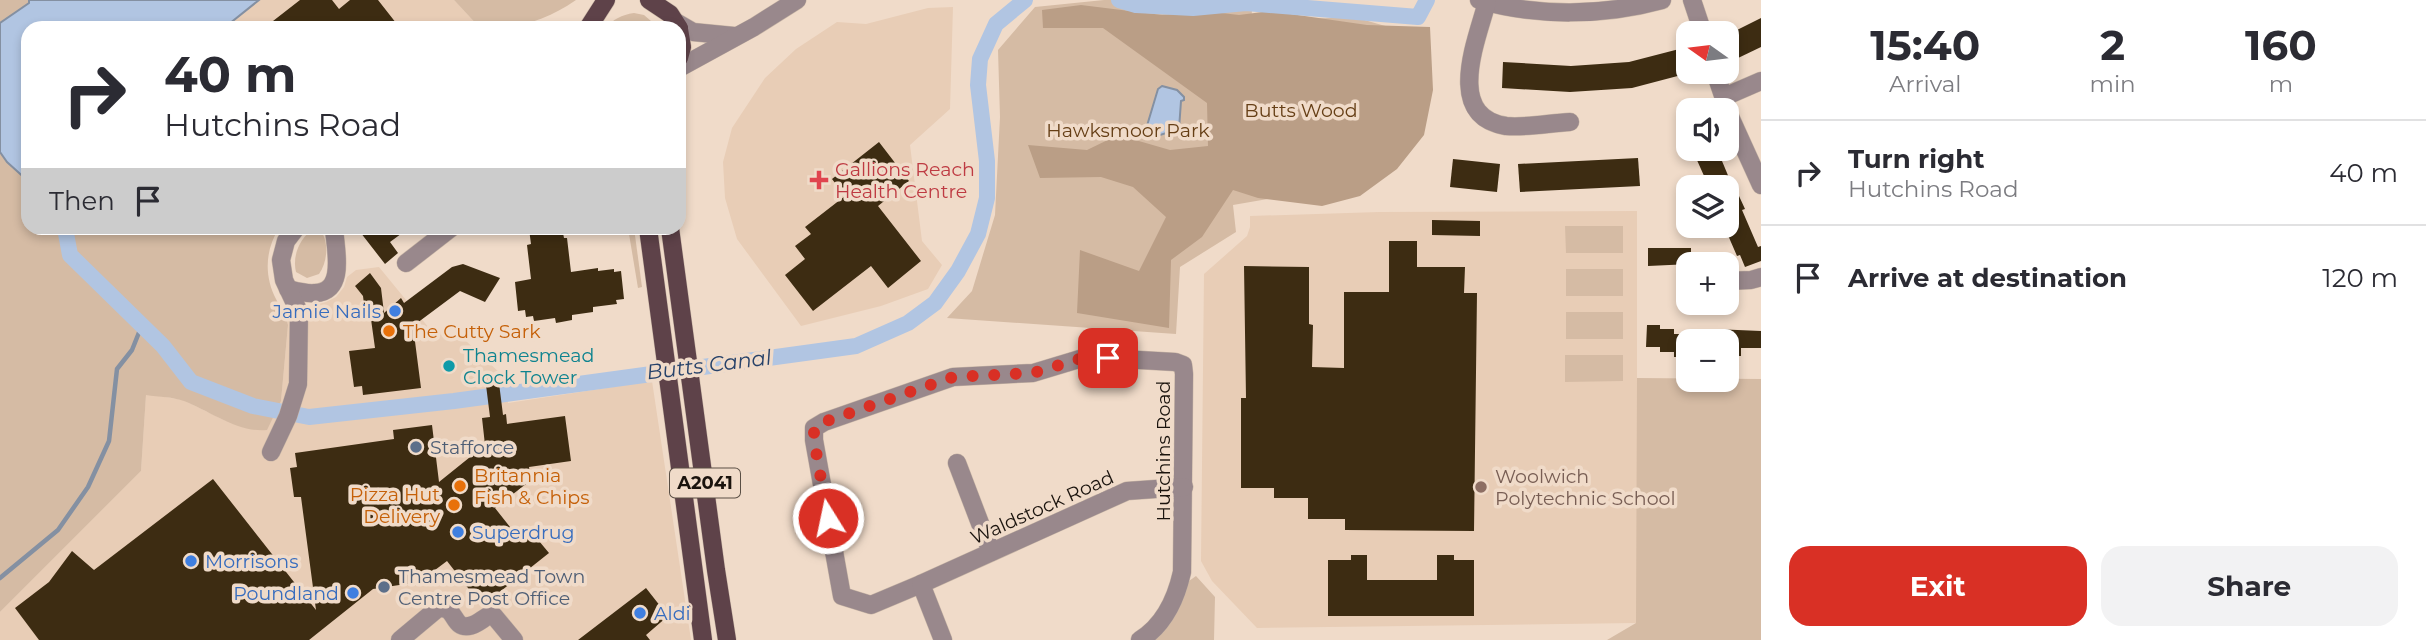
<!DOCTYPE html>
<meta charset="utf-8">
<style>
:root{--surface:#fff;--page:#f2f2f3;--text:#2b2b33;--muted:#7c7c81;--line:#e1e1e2;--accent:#d93025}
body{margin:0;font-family:Montserrat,sans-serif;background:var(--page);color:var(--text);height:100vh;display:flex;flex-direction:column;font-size:26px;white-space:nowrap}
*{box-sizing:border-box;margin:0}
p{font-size:23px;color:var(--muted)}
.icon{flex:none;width:38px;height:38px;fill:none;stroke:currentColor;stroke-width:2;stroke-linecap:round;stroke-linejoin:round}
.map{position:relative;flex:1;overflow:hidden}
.drawer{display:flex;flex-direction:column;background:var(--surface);width:665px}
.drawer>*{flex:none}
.guide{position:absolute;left:21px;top:21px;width:665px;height:214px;border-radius:21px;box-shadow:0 4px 10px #0003;background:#fff;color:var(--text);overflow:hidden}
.needle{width:46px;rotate:284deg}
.tools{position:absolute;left:1676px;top:21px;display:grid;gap:14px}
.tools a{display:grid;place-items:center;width:63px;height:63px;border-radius:14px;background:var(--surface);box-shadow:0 4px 10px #0003;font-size:35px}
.pin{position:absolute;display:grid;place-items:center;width:60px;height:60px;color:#fff;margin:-30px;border-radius:14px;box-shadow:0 4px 10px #0006}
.me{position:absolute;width:77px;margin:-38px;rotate:350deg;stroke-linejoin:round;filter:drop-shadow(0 0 5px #0008)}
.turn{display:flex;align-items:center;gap:24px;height:147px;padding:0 28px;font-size:32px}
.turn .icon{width:91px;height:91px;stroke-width:2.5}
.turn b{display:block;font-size:49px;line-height:60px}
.then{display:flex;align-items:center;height:66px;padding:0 28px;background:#0003;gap:14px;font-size:26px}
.eta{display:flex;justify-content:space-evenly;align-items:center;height:119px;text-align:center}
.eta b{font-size:42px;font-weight:700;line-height:49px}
.cta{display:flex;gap:14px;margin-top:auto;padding:14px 28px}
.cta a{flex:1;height:80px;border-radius:21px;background:var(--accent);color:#fff;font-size:28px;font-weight:700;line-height:80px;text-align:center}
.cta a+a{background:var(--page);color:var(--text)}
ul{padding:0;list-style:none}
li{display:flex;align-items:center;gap:21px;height:105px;padding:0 28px;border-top:2px solid var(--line)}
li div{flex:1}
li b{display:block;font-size:26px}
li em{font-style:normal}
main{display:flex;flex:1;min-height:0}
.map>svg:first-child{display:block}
.built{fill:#e8cdb6}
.green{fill:#d5bba4}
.forest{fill:#ba9e86}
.water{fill:#b1c5e2;stroke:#8490a2;stroke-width:2}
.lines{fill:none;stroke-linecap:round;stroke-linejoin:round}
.stream{stroke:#8490a2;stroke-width:4.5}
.canal{stroke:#b1c5e2;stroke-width:16}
.building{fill:#3d2c12}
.minor-casing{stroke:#c9b7a7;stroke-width:19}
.major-casing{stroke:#c9b7a7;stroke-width:19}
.minor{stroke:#99888c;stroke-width:18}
.major{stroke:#5e4249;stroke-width:18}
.route{stroke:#d93025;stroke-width:12;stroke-dasharray:0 21.6}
.health-dot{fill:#e0444e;stroke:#f0dbc9;stroke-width:2.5}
.shop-dot{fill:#3f7fe0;stroke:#f0dbc9;stroke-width:2.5}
.food-dot{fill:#e8710a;stroke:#f0dbc9;stroke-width:2.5}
.culture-dot{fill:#0f9aa8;stroke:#f0dbc9;stroke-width:2.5}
.service-dot{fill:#5c6f8a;stroke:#f0dbc9;stroke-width:2.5}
.education-dot{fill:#8d6e63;stroke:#f0dbc9;stroke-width:2.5}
.labels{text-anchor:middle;stroke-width:7;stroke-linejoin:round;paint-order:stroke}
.shield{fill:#f0dbc9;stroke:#5a4f45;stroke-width:2}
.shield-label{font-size:18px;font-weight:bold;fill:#1a130d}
.park-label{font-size:19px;fill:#663f16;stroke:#f0dbc9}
.health-label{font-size:19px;fill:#be3a42;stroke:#f0dbc9;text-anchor:start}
.shop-label{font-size:19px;fill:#366cbe;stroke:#f0dbc9;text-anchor:start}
.food-label{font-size:19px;fill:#c56008;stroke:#f0dbc9;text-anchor:start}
.culture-label{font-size:19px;fill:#0d838f;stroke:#f0dbc9;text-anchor:start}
.service-label{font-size:19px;fill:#4e5e75;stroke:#f0dbc9;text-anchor:start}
.street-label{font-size:19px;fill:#1a130d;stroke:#f0dbc9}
.education-label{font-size:19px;fill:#785e54;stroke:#f0dbc9;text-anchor:start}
.water-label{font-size:21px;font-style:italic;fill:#27426a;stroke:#f0dbc9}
</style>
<main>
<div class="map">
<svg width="1761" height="640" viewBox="0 0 1761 640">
<rect width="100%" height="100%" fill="#f0dbc9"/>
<!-- built -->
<g class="built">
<path d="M259,0H454L480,28H224Z"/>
<path d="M953,7L950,109L910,145L922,241L942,265L928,289L881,306L801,326L737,239L725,198L723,162L732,128L765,78L796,49L837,22L866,24L928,8Z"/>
<path d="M1637,211V413H1761L1636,623L1257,628L1212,581L1201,561L1204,274L1247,236L1250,227V216L1379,212Z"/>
<path d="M379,267L429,328L464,339L503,376L508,403L652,381L691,640H0V612L141,471L146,394L183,400L226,421L281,401L288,325L286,313L326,302L336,297L344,287L347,277L356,270Z"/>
</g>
<!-- green -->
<g class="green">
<path d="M0,0H29V3L0,23Z"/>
<path d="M454,0H576C544,22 518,28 480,28Z"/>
<path d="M1104,0H1253L1251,21L1354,17L1413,34L1325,189L1233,205L1236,232L1180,267L1176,334L947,318L972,291L995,215L1000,117L998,50L1035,7Z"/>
<path d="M634,13L644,15L659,28H605C614,19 621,15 634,13Z"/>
<path d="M0,152L7,162L28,181V228H279C265,250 264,276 276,299C281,309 286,313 288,325L281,401L267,430C238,433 210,411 184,401C173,397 159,397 146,395L141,471L0,612Z"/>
<path d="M1565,226H1623V253H1566Z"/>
<path d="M315,228L320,229C329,242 328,261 319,274L307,278L296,272C292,255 300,237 315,228Z"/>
<path d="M628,228H634L642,287L638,288Z"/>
<rect x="1566" y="269" width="57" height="27"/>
<rect x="1566" y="312" width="57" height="27"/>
<path d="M1565,355H1623V381L1565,382Z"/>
<path d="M1637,378L1761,379V640H1607L1636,623Z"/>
<path d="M1196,576L1215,597L1214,640H1151L1185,593L1189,581Z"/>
</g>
<!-- forest -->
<path class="forest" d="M1081,5L1162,15L1213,12L1239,15L1270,11L1367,25L1430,27L1433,90L1424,135L1397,169L1360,196L1322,206L1258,198L1233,190L1202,237L1171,260L1169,328L1077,313L1080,250L1139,271L1166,217L1133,187L1101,177L1040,178L1028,145L1087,150L1118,135L1170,150L1208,146L1207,103L1103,28H1043L1042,10Z"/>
<!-- water -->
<g class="water">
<path d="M29,0H259L224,28H28V181L7,162L0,152V23L29,3Z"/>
<path d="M1162,86L1177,90L1184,97V100L1181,101L1179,129L1157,136L1146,129L1158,89Z"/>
</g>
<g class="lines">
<!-- stream -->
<path class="stream" d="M0,578L58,530L88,487L109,441L117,369L132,350L142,325"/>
<!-- canal -->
<g class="canal">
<path d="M1119,0L1136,5L1193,8L1246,3L1418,17L1427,0"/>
<path d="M65,228L70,255L163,346L191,382L253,406L309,417L454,401L856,346L908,323L935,303L958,271L978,234L987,198V161L978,85L980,59L996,24L1025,0"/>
</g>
</g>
<!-- building -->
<g class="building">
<path d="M300,0H332L339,9L350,0H378L400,28H264Z"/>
<path d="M1761,18V47L1736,59L1727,41V35Z"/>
<path d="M1687,47L1689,73L1632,88L1570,92L1502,88L1503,62L1571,66L1629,62Z"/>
<path d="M879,142L909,181L878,206L921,261L888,288L871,266L813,311L785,275L805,259L795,246L811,234L805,227L845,196L832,179Z"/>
<path d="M1692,149H1717L1737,197L1739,196L1745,209L1742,210L1758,247L1761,246V261L1745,267L1740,255L1737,256L1724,226H1727V187H1709Z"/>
<path d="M1638,158L1640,186L1520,192L1518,164Z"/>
<path d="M1453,159L1500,164L1497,192L1450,187Z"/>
<path d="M1432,220L1480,221V236L1432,235Z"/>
<path d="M357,228H409L390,242L398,253L385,264Z"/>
<path d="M532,228H562L564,238H567L571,272L598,268V271L614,269V272L621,271L624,299L616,300L617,304L593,307V312L572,315V320L556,323L555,318L534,321L533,316L526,317L525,310L518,311L515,282L531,279L527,245L531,244L529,229Z"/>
<path d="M1389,241H1417V267H1465L1464,293H1477L1474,531L1345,530V519H1308V498H1274V488H1241V398H1246L1244,266L1309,267V324L1313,325L1312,367L1344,368V292H1389Z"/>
<path d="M1648,248H1691V264L1648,266Z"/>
<path d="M463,264L500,278L485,302L460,291L413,326L421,388L363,395L362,386L354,387L349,351L375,348L370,312H365L363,296L355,286L370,273L381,288L384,313L401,298L404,303L452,267Z"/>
<path d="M1647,325H1660V329H1674V334H1689V357H1674V352H1660V347H1646Z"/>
<path d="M1714,329L1761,331V348H1741V356H1727V339V341H1714Z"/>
<path d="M498,375L503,415L506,414L507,424L565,416L571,461L529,467L531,480L495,508L518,537L529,529L549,553L482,606L447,561L419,582L373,589L309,640H39L15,608L49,582L72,551L94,570L213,479L316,610L301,497H294L290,468L297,467L295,453L394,439L393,430L432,425L439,482L485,445L482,418L490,417L485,377Z"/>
<path d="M1351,555H1367V580H1437V555H1454V560H1474V616H1328V560H1351Z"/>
<path d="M646,588L668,616L646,635L650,640H578Z"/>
</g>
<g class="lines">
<!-- minor casing -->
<g class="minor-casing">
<g id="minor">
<path d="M1479,0C1536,17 1604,16 1662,0"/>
<path d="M1692,0L1703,33"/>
<path d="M1487,2C1477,40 1444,116 1506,126C1526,128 1550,123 1570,122"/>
<path d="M674,21L693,32L734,36"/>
<path d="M679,68L754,27L797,0"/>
<path d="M1715,72L1731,119L1761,185"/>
<path d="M1724,97L1761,81"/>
<path d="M406,263L451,228"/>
<path d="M1727,281L1751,280L1761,277"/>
<path d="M288,289C296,291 306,294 315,293C347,292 335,247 334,228"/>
<path d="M271,452L288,416L298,384L299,312L284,280L281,260L286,241L296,228"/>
<path d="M957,463L991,552"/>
<path d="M921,584L871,605L842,596L814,440V428L824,422L953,377L1033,373L1086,357L1175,362L1183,365L1184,374L1182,572C1176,599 1164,625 1140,640"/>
<path d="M400,640L437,609C457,604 451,629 469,626C477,625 483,618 490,615L494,616L514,640"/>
<path d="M943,640L921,584L1127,491L1184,487"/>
</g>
</g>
<!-- major casing -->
<g class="major-casing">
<g id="major">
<path d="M649,0L670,14L679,28"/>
<path d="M588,28L606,0"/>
<path d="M679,29L682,47L679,58"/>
<path d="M648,228L703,640"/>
<path d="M670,228L716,570L727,640"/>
</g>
</g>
<!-- minor -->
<use href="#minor" class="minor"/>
<!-- major -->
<use href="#major" class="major"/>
</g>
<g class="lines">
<!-- route -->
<path class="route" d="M828,518L814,440V428L824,422L953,377L1033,373L1086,357L1108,358"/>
</g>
<!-- markers -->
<path class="health-dot" d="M815.5 169.5h7v7h7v7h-7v7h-7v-7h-7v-7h7z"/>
<g class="shop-dot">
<circle cx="395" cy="311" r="7"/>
<circle cx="458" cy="532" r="7"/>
<circle cx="191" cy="561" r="7"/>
<circle cx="353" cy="593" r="7"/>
<circle cx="640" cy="613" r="7"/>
</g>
<g class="food-dot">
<circle cx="389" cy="331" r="7"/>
<circle cx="460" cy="486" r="7"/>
<circle cx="454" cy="505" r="7"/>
</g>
<circle class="culture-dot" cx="449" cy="366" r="7"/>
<g class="service-dot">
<circle cx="416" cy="447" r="7"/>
<circle cx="384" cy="587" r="7"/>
</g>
<circle class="education-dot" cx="1481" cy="487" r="7"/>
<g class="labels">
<!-- shield labels -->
<rect class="shield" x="670" y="468.5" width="70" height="29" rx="5"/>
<g class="shield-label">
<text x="705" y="489">A2041</text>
</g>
<!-- park labels -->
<g class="park-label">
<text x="1301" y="117">Butts Wood</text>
<text x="1128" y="137">Hawksmoor Park</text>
</g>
<!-- health labels -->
<g class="health-label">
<text x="835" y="176">Gallions Reach<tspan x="835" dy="22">Health Centre</tspan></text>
</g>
<!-- shop labels -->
<g class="shop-label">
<text x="381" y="318" text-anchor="end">Jamie Nails</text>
<text x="472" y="539">Superdrug</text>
<text x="205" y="568">Morrisons</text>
<text x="339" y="600" text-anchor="end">Poundland</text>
<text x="654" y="620">Aldi</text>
</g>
<!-- food labels -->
<g class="food-label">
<text x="403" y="338">The Cutty Sark</text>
<text x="474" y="482">Britannia<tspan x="474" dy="22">Fish &amp; Chips</tspan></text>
<text x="440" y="501" text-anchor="end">Pizza Hut<tspan x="440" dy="22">Delivery</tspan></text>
</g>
<!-- culture labels -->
<g class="culture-label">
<text x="463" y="362">Thamesmead<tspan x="463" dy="22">Clock Tower</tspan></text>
</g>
<!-- service labels -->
<g class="service-label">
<text x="430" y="454">Stafforce</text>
<text x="398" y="583">Thamesmead Town<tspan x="398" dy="22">Centre Post Office</tspan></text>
</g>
<!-- street labels -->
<g class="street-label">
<text transform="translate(1163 451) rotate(-90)" y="7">Hutchins Road</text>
<text transform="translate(1042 507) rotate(-24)" y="7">Waldstock Road</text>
</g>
<!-- education labels -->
<g class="education-label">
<text x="1495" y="483">Woolwich<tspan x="1495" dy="22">Polytechnic School</tspan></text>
</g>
<!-- water labels -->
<g class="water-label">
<text transform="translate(709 365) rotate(-7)" y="7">Butts Canal</text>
</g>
</g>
</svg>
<div class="tools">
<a><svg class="needle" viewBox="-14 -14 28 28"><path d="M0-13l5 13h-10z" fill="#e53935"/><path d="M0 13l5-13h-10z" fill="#7c7c81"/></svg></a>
<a><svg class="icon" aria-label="sound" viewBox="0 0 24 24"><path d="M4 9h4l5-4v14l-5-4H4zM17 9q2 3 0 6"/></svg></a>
<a><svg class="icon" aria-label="layers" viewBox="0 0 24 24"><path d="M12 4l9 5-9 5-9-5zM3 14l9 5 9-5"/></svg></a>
<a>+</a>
<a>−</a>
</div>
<div class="pin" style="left:1108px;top:358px;background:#d93025"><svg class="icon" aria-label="arrive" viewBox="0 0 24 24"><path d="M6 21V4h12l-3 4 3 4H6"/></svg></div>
<svg class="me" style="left:828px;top:518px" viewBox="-20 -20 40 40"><circle r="17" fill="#d93025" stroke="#fff" stroke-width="3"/><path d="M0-11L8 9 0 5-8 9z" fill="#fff"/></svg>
<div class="guide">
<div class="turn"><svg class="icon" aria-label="right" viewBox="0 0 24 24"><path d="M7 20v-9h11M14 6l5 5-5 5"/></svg><div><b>40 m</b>Hutchins Road</div></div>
<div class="then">Then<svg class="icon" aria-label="arrive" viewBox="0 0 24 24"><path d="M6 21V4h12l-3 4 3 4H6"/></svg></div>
</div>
</div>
<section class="drawer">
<div class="eta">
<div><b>15:40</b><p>Arrival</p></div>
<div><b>2</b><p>min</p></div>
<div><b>160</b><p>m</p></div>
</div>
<ul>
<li><svg class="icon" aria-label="right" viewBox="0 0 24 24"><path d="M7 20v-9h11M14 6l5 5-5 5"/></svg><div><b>Turn right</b><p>Hutchins Road</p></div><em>40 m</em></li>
<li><svg class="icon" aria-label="arrive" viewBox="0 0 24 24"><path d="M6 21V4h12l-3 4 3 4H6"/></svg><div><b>Arrive at destination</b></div><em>120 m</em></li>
</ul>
<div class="cta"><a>Exit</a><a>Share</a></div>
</section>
</main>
